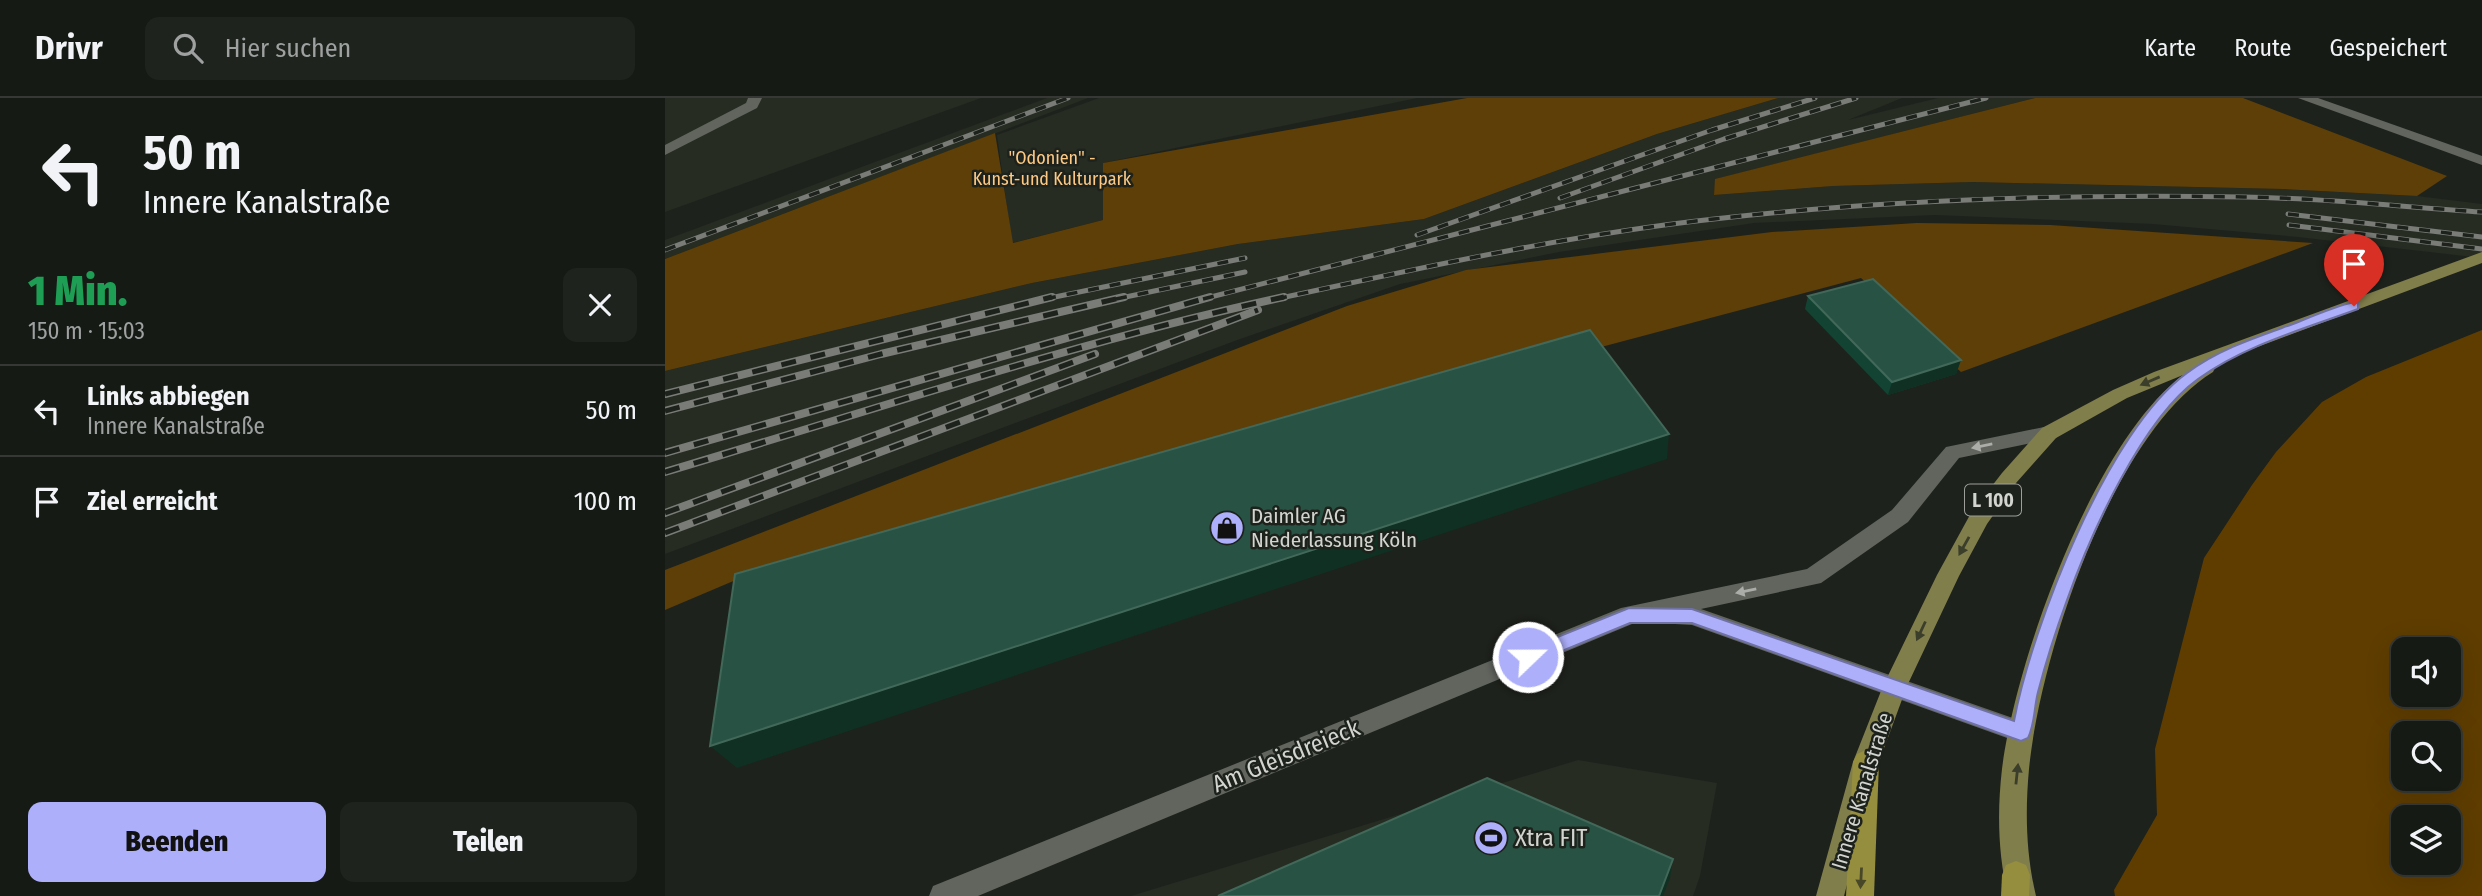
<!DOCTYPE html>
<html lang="de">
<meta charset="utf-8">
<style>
:root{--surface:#161a15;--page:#1f231e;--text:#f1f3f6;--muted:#9ea1a0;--line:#353834;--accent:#adaffb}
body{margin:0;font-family:"Fira Sans Condensed",sans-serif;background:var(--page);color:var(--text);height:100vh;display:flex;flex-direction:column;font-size:26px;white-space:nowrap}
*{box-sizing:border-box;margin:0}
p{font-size:23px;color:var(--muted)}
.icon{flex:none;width:38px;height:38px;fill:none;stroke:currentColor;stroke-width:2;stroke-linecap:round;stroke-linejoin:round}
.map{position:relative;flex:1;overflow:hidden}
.panel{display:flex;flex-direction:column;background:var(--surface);width:665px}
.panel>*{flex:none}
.banner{background:#161a15;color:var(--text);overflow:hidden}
.fabs{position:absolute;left:1726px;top:539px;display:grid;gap:14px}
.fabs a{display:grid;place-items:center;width:70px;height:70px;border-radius:14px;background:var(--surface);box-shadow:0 7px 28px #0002,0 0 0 2px var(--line);font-size:35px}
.pin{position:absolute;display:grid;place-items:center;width:60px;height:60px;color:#fff;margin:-72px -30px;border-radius:50% 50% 50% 0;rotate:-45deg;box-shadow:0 0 7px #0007}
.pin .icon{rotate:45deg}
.me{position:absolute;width:77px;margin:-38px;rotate:68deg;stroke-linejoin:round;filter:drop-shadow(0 0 5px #0008)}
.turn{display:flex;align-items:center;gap:24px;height:147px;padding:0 28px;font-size:32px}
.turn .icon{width:91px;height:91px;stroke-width:2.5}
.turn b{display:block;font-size:49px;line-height:60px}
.round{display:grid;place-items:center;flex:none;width:74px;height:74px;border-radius:14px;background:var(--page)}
.headline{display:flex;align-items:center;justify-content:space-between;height:119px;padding:0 28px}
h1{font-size:42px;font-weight:800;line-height:52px;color:#1e9e55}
.action{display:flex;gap:14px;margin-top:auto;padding:14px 28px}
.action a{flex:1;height:80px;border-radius:14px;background:var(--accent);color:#111;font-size:28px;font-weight:800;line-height:80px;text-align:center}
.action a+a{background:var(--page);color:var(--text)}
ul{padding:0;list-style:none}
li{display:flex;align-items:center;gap:21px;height:91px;padding:0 28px;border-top:2px solid var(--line)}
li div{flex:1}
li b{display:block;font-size:26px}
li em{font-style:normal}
header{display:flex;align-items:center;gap:42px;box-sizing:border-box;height:98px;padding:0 35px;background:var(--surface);border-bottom:2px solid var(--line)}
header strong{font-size:33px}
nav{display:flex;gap:38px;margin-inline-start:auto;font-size:24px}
.search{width:490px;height:63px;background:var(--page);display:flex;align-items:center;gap:18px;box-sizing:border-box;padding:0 24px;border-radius:14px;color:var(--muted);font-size:26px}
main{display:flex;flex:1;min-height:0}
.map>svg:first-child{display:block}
.built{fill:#262c22}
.green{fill:#5e3f08}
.forest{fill:#5f3d00;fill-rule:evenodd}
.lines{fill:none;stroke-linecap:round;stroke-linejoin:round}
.lane{fill:#61655e;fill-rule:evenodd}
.street{fill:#61655e;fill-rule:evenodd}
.secondary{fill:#61655e;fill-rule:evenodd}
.primary{fill:#807e4b;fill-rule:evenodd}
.highway{fill:#958e3f;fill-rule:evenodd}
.rail-far1-casing{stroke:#797c77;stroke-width:5}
.rail-casing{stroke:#797c77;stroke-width:8}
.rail-far1{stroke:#1e221c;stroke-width:3.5;stroke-dasharray:11;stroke-linecap:butt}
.rail{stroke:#1e221c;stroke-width:5;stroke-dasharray:15;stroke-linecap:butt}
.wall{fill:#134433}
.shaded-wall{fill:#0f3023}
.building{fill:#285344;stroke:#42685a;stroke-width:2}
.oneway{fill:#3b3e2a}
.oneway2{fill:#aaada8}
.oneway3{fill:#484828}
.route{fill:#adaffb;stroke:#7072a3;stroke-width:2}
.labels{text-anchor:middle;stroke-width:5;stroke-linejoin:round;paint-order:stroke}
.far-park-label{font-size:18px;fill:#feca83;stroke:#1e221c}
.shield{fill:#1e221c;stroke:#9c9f9a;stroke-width:2}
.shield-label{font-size:19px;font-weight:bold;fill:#d2d4d0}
.poi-label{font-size:21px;fill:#d2d4d0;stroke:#1e221c;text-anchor:start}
.street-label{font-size:21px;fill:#d2d4d0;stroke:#1e221c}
.near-street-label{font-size:24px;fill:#d2d4d0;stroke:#1e221c}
.near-poi-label{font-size:24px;fill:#d2d4d0;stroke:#1e221c;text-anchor:start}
</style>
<header>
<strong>Drivr</strong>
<div class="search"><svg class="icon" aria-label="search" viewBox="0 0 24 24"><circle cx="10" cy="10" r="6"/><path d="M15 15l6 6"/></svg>Hier suchen</div>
<nav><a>Karte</a><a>Route</a><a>Gespeichert</a></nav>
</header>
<main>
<section class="panel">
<div class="banner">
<div class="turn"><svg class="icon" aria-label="left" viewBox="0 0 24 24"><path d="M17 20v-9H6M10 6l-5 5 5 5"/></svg><div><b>50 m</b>Innere Kanalstraße</div></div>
</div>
<div class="headline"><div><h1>1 Min.</h1><p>150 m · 15:03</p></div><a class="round"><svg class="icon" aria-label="close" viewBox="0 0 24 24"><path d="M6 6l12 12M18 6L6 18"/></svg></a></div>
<ul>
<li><svg class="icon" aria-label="left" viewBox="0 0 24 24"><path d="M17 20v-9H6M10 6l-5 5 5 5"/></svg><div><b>Links abbiegen</b><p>Innere Kanalstraße</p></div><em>50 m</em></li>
<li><svg class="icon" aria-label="arrive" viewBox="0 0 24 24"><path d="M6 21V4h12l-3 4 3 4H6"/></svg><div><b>Ziel erreicht</b></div><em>100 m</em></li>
</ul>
<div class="action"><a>Beenden</a><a>Teilen</a></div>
</section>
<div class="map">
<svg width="1817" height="798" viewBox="0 0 1817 798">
<rect width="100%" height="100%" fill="#1e221c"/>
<!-- built -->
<g class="built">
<path d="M0,0H316L0,114Z"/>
<path d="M382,0H423L0,161V142Z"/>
<path d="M434,0H752L438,65V122L347,145L332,37Z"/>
<path d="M1113,0H1237L1183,22L1273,0H1370L1051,81L1049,97L1168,88L1308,84L1618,91L1752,98L1817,106V160L1633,139L1488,126L1270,117L1089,125L894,154L735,186L575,241L0,456V273L367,185L573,146L759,121L992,36Z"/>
<path d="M913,662L1052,685L1035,778L1028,798H466Z"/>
</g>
<!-- green -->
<g class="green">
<path d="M802,0H1113L992,36L759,121L573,146L367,185L0,273V161L330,35L348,145L438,122V65Z"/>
<path d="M1370,0H1578L1782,78L1752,98L1618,91L1308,84L1168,88L1049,97L1050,81Z"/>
<path d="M1252,125L1385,127L1648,145L1296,274L1196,180L92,473L0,512V472L682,208L801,172L1107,134Z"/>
</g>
<!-- forest -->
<path class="forest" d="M1817,232V798H1450L1449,792L1492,717L1490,651L1539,460L1587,387L1611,354L1657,304L1701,279ZM1738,551H1783V597H1738ZM1738,635H1783V681H1738ZM1738,719H1783V765H1738Z"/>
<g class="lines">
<!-- lane -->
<path class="lane" d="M83,0H97L92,10L0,57V47L81,5Z"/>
<!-- street -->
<path class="street" d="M1384,328L1391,330L1394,335L1391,340L1294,360L1243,424L1156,485L1036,511L1365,626L1369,634L1365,642L1356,645L1027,527L993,525L991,521L967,526L313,798H264L268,788L956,510L1142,471L1227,412L1281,349Z"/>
<!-- secondary -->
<path class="secondary" d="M1633,0H1653L1817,58V67Z"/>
<!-- primary -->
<path class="primary" d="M1817,154V165L1547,266L1550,270L1548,274C1447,336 1375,558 1364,671C1360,714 1361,756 1371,798H1343C1333,756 1332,714 1337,671C1351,561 1428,345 1518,277L1462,300L1391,340L1351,385L1322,426L1294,478L1242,588L1214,664L1179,798H1151L1188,664L1218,588L1272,477L1306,415L1337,375L1377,330L1448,292L1489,274Z"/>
<!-- highway -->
<g class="highway">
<path d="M1201,652L1210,656L1214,664L1209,798H1181L1188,664L1192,656Z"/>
<path d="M1351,763L1361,767L1365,777L1364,798H1336L1337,777L1341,767Z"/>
</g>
<!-- rail-far1 casing -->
<g class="rail-far1-casing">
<g id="rail-far1">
<path d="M895,100L1059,41L1191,0"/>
<path d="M1623,116L1817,139"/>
<path d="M1624,127L1817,151"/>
<path d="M752,137L1047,32L1150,0"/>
<path d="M0,152L403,0"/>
<path d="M380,201L580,160"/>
<path d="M451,201L580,174"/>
<path d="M538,201L1321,0"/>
<path d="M611,201C756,170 902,137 1049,121C1225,101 1403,96 1579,99C1659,100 1738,109 1817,114"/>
</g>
</g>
<!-- rail casing -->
<g class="rail-casing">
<g id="rail">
<path d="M0,296L387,199"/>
<path d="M0,313L216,256L459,199"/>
<path d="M0,355L545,199"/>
<path d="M0,374C205,313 410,244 619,199"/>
<path d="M0,415L430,256"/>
<path d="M0,435L593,212"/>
</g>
</g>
<!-- rail-far1 -->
<use href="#rail-far1" class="rail-far1"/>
<!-- rail -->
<use href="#rail" class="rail"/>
</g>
<!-- wall -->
<path class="wall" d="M1143,198L1296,262L1291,276L1223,297L1140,211Z"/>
<!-- shaded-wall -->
<g class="shaded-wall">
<path d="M1296,262L1291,276L1223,297L1227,284Z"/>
<path d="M1004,336L1002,361L72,670L45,648Z"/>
<path d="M1008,761L1005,780L998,798H994Z"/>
</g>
<!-- building -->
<g class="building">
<path d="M1208,181L1296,262L1227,284L1143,198Z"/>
<path d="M925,232L1004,336L45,648L70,476Z"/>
<path d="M822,680L1008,761L994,798H553Z"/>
</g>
<!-- one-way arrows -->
<defs><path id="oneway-solid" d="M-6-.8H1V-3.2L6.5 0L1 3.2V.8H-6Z" transform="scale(1.75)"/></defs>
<g class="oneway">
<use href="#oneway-solid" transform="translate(1485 283) rotate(157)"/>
<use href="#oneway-solid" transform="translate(1299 448) rotate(119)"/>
<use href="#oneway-solid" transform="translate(1256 533) rotate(115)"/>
<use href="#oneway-solid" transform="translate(1352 676) rotate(-84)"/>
</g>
<g class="oneway2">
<use href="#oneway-solid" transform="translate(1317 348) rotate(169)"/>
<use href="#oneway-solid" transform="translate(1081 493) rotate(168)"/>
</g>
<use class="oneway3" href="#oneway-solid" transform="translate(1196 780) rotate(93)"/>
<!-- route -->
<path class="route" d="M1689,204L1693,205V211C1639,231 1580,247 1533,281C1477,321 1425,437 1402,502C1391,532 1381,563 1373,594C1369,609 1370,626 1363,640L1356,643L1027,525H965L863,567L856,564L853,559L856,554L964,510L1027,511L1349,623C1367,528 1443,332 1522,275C1554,251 1592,239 1628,226C1648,218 1668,209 1689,204Z"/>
<!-- icons -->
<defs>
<g id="shop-disc" transform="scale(1.75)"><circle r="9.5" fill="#adaffb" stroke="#1e221c"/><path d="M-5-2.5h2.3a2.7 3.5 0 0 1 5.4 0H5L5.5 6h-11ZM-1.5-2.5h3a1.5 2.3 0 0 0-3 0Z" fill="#111"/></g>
<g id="stadium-disc" transform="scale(1.75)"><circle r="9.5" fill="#adaffb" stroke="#1e221c"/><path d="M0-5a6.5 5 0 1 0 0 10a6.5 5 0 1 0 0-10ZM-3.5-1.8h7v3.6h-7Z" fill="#111"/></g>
</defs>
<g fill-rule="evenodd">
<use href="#shop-disc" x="562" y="430"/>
<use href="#stadium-disc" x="826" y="740"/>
</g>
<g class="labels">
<!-- far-park labels -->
<g class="far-park-label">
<text x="387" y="66">"Odonien" -<tspan x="387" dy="21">Kunst-und Kulturpark</tspan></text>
</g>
<!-- shield labels -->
<rect class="shield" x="1300" y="386.5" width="56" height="31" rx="5"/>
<g class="shield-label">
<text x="1328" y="409">L 100</text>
</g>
<!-- poi labels -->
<g class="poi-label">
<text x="586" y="425">Daimler AG<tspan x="586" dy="24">Niederlassung Köln</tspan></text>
</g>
<!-- street labels -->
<g class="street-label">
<text transform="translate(1197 693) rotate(-73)" y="7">Innere Kanalstraße</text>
</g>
<!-- near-street labels -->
<g class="near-street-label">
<text transform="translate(621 658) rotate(-22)" y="8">Am Gleisdreieck</text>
</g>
<!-- near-poi labels -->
<g class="near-poi-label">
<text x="850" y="748">Xtra FIT</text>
</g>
</g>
</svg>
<div class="fabs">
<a><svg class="icon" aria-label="sound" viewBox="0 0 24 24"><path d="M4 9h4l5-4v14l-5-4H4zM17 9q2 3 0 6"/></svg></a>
<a><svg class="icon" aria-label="search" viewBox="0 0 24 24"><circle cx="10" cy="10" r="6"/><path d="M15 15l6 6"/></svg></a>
<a><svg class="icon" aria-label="layers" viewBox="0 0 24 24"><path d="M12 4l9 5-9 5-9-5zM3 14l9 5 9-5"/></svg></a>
</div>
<div class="pin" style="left:1689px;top:208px;background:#d93025"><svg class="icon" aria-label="arrive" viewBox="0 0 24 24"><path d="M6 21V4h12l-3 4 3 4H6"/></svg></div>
<svg class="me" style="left:863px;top:559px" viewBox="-20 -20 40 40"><circle r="17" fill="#adaffb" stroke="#fff" stroke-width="3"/><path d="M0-11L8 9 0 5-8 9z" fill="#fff"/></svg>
</div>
</main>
